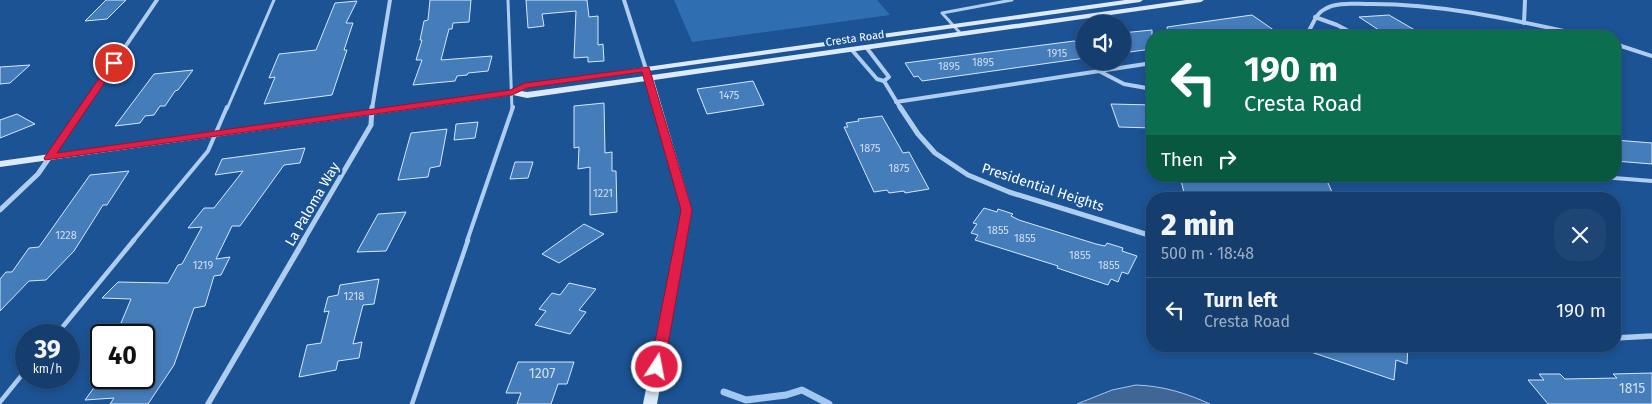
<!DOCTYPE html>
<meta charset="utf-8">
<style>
:root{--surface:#153e6f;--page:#1e4574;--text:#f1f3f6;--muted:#9daec3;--line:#345782}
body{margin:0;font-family:"Fira Sans",sans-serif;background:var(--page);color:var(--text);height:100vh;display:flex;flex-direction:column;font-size:19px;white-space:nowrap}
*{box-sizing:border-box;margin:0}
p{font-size:16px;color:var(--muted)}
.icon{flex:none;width:28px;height:28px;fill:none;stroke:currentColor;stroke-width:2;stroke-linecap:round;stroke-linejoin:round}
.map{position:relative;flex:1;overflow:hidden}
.details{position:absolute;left:1146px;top:192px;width:475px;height:160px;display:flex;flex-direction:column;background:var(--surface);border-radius:20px;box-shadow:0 2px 8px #0003,0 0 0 1px var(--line)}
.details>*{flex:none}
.hud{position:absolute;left:1146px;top:30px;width:475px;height:152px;border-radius:20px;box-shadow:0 2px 8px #0003,0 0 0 1px var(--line);background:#0b6e4f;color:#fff;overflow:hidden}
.tools{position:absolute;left:1076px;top:15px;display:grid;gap:10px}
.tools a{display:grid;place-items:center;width:55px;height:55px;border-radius:50%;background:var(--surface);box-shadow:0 2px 8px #0003,0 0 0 1px var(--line);font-size:25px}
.speed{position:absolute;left:15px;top:324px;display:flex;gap:10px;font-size:25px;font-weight:700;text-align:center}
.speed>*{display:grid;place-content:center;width:65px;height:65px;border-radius:50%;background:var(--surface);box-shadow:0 2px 8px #0003,0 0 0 1px var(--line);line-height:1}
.speed small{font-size:12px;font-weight:400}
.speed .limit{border:2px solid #111;border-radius:8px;background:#fff;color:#111}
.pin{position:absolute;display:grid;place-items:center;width:42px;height:42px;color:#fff;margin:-21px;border:2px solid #fff;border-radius:50%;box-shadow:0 1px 5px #0007}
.me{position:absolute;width:55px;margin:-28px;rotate:11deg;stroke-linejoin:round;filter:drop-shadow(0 0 4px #0008)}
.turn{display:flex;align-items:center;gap:18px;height:105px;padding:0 15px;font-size:22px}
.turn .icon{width:65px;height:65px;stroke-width:2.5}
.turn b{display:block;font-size:35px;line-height:42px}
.then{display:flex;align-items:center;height:48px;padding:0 15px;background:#0003;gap:10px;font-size:19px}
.round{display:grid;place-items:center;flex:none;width:52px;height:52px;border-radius:20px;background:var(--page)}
.head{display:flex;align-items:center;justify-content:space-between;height:85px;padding:0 15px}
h1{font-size:30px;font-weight:800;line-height:38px}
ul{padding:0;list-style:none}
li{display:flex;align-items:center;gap:15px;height:65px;padding:0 15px;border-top:1px solid var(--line)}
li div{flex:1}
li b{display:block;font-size:19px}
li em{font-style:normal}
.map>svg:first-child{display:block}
.green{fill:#306eb2}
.water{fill:#3f6694;stroke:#a2c8f1}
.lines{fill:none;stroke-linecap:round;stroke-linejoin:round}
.stream{stroke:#a2c8f1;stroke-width:7}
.building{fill:#457dbb;stroke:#d5e7fa}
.lane-far2{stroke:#aecdef;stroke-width:3}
.lane-far1{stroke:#aecdef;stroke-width:4}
.lane{stroke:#aecdef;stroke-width:4.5}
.street-far2{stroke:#aecdef;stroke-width:4}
.street-far1{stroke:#aecdef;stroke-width:5}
.street{stroke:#aecdef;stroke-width:5.5}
.secondary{fill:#dceafb;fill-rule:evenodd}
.route{fill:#e11d48;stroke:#92132f}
.labels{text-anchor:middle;stroke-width:5;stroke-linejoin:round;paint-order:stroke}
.far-street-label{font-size:11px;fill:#fff;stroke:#1c5394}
.number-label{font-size:11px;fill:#d0deee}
.street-label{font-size:14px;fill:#fff;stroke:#1c5394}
.near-number-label{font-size:14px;fill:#d0deee}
</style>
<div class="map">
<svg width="1652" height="404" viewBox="0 0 1652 404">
<rect width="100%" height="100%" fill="#1c5394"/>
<!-- green -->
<path class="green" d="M674,0H877L890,15L692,42Z"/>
<!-- water -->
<path class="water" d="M1136,385C1163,386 1186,393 1210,404H1077L1112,390Z"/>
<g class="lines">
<!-- stream -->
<path class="stream" d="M724,392L746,400L786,395L802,390L829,404"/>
</g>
<!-- building -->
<g class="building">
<path d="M106,0H126L107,19L85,21Z"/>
<path d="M430,0H471L469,22L453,23L452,29H449L441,60L492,56L488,71L468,73L467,75L457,76L455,81L413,85L422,60H416L422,40H420L424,21L428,20Z"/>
<path d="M526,0H587L589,17L598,16V45L603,44L604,61L588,62V57L574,58L576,11L542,14L544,26L528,28Z"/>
<path d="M357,1L346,23H353L344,50H347L332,95L264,104L275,77L269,78L279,54L316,50L335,3Z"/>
<path d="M1252,15L1275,31L1235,36H1168L1167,27Z"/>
<path d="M1389,15L1425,36H1388L1359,17Z"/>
<path d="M1152,30V49L1122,53V33Z"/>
<path d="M1074,41L1076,42L1085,41V58L922,81L918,76L914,77L905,63Z"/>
<path d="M30,65L10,83L0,84V67Z"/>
<path d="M193,70L178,90L175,91L165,106H160L154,115L145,116L140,123L115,126L154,74Z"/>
<path d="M753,81L764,105L707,114L697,89Z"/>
<path d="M604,103L605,153L612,152V171H616L617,212L590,215V167L578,169L579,147L574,148V106Z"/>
<path d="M1111,104L1152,105V128L1119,127Z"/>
<path d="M17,114L35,124L0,138V120Z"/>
<path d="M882,116L903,153L909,152L929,189L905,193L904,191L889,193L887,190L874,192L844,127H848L846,123L859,121L858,119Z"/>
<path d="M478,122L475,138L454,140L456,124Z"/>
<path d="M447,129L440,166L430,168L428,177L398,180L411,133Z"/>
<path d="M1615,140L1652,143V164L1615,161Z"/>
<path d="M305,148L300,163L284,165L240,226H232L216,259L230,257L221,275L214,276L205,306L194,308L174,365L148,404H110L114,398L85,400L101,378H144V335H116L131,299L102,298L118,282L168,283L178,265L182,264L202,227L188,228L204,208H214L243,171L215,175L222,159Z"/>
<path d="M515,162H533L528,178L510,179Z"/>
<path d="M129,171L107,205H103L74,251L46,280L29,281L0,311V279L6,272H12L29,248L39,247L90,175Z"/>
<path d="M1180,176H1325L1335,199H1246L1184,193Z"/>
<path d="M984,208L997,212L998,209L1013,214L1011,216L1019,220L1096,244L1105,246L1107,243L1123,248L1122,251L1137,256L1128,274L1122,272L1118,282L1111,279L1108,285L1057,268L1058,266L975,240L978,235L971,233L977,224L973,223Z"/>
<path d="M406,212L386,251L357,252L378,214Z"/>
<path d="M584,224L604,234L559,263L542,254Z"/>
<path d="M379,279L374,304L363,305L353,344L362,342L359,358L338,361L336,370L299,377L307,345L321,343L329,311L324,312L328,297L338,295L340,285Z"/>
<path d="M569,283L596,289L579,310L586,312L570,334L535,325L546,311L539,309L552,293L560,295Z"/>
<path d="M1302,346H1408L1407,364L1396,360L1394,380L1302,349Z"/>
<path d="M518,362H574L567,384H558L551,404H517L521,393H506Z"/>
<path d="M1652,373V404H1548L1528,380H1544L1539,374H1560L1565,379L1617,378L1613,374Z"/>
</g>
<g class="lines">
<!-- lane-far2 -->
<g class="lane-far2">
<path d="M508,0L512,109"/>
<path d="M961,34L942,13L1012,0"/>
<path d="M227,109L274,0"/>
</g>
<!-- lane-far1 -->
<g class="lane-far1">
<path d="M1602,177L1652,181"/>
<path d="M133,241L208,151L227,107"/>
<path d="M467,241L513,107"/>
</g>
<!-- lane -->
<g class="lane">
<path d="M56,335L134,240"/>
<path d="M0,402L26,370"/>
<path d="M412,404L468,240"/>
</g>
<!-- street-far2 -->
<g class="street-far2">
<path d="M624,0L646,69"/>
<path d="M1315,17L1337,25L1358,36"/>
<path d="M1524,23L1525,0"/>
<path d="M1305,36C1313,28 1314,14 1325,9C1336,2 1353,4 1366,4C1441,3 1514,20 1587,36"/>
<path d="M1615,44L1652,56"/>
<path d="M866,47L889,77L884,81"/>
<path d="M851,49L877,79L884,81"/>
<path d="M1099,71L1124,84L1152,89"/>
<path d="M884,81L901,109"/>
<path d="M896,102L1152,63"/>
<path d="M83,109L157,0"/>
<path d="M372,109L390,0"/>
</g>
<!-- street-far1 -->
<g class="street-far1">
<path d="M900,107L918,134L935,153L968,175L1009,192L1152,236"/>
<path d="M0,210L38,174L84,107"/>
<path d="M303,241L371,125L372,107"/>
</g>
<!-- street -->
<g class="street">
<path d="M1615,338L1652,336"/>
<path d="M208,404L304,240"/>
</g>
<!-- secondary -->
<path class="secondary" d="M1125,0H1143L1140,2L527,88L521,91L527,92L645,76V72H648L652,75L1186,0H1204L1201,2L654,80L692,210L657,404H643L682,210L646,81L527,98L513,95L0,167V161L511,90L525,84Z"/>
</g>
<!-- route -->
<path class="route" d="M114,60L118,63L57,153L510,90L525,83L649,67L692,210L664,367L662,371L657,372L652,371L650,367L681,210L642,72L527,88L512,95L45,160L44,158L111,61Z"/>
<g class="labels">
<!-- far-street labels -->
<g class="far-street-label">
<text transform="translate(855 38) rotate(-8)" y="4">Cresta Road</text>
</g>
<!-- number labels -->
<g class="number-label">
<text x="1057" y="57">1915</text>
<text x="983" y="66">1895</text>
<text x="949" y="70">1895</text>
<text x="729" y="99">1475</text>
<text x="870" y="152">1875</text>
<text x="899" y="172">1875</text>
<text x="603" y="197">1221</text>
<text x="998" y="234">1855</text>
<text x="66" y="239">1228</text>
<text x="1025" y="242">1855</text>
<text x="1080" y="259">1855</text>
<text x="203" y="269">1219</text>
<text x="1109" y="269">1855</text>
<text x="354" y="300">1218</text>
</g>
<!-- street labels -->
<g class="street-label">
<text transform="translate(1043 187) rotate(18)" y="5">Presidential Heights</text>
<text transform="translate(312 204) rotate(-60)" y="5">La Paloma Way</text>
</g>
<!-- near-number labels -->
<g class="near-number-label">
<text x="542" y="378">1207</text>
<text x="1632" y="393">1815</text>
</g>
</g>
</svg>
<div class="tools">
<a><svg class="icon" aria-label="sound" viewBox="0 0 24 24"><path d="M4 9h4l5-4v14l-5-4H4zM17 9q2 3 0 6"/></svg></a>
</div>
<div class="speed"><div>39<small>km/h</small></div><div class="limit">40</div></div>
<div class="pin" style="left:114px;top:63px;background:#d93025"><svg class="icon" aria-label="arrive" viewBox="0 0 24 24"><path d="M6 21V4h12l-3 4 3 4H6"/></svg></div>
<svg class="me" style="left:657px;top:367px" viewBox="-20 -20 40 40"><circle r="17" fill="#e11d48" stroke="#fff" stroke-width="3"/><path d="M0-11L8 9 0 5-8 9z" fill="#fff"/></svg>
<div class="hud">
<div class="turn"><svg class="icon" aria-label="left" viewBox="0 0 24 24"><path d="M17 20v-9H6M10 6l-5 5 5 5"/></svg><div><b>190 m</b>Cresta Road</div></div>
<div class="then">Then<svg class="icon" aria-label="right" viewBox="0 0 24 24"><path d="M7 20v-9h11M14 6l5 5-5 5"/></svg></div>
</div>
<section class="details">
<div class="head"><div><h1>2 min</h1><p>500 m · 18:48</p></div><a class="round"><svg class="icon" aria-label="close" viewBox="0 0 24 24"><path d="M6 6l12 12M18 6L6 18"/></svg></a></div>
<ul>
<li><svg class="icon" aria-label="left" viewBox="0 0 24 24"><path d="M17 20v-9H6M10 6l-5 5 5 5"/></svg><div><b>Turn left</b><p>Cresta Road</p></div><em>190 m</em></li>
</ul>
</section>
</div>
